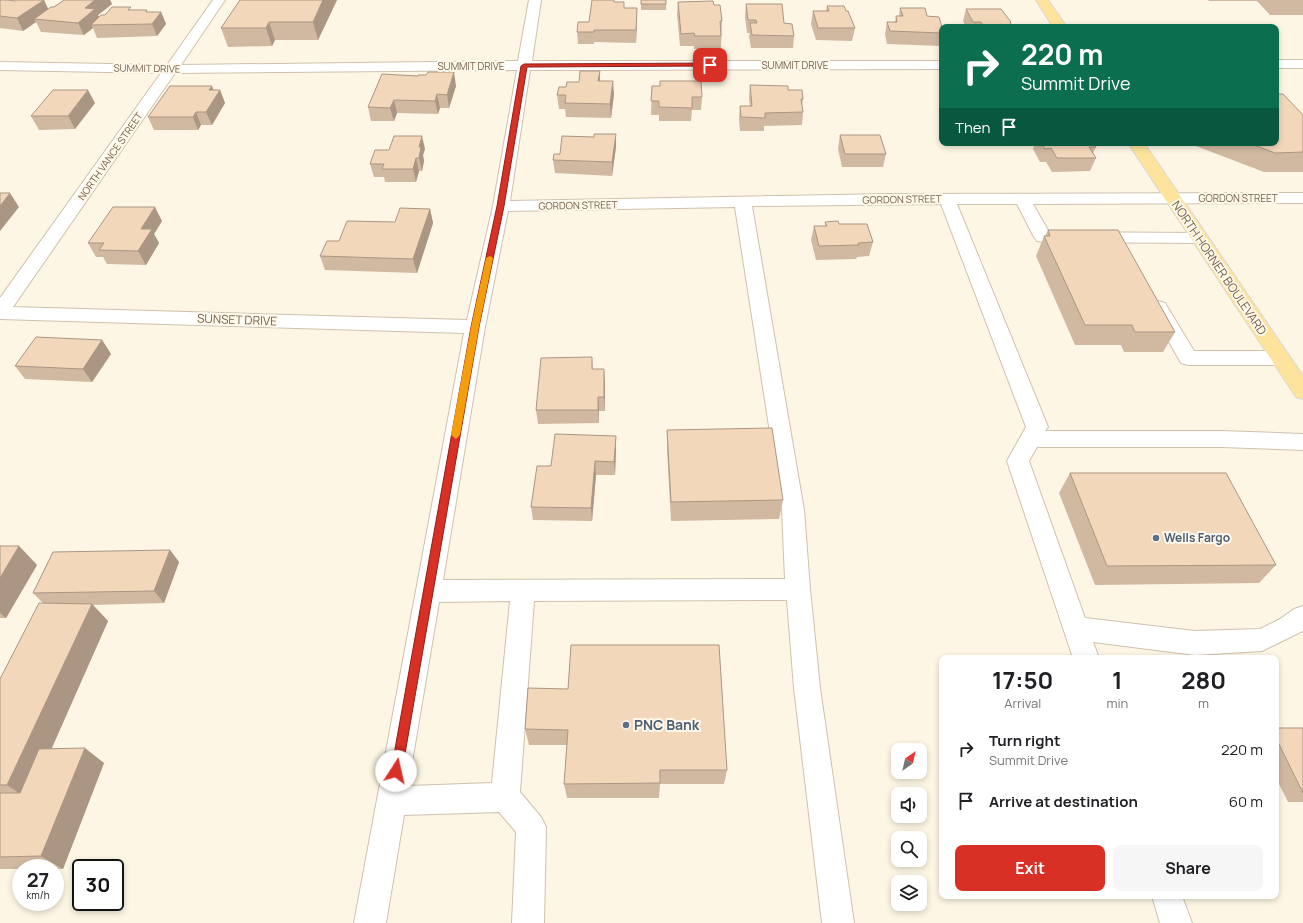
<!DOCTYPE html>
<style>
:root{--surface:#fff;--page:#f6f6f6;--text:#202124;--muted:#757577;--accent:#d93025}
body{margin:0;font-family:Manrope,sans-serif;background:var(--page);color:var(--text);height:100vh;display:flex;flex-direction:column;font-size:15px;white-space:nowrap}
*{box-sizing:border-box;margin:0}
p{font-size:13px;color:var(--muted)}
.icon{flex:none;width:22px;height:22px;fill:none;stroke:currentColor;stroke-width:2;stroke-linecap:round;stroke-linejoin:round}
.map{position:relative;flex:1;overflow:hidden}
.panel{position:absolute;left:939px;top:655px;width:340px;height:244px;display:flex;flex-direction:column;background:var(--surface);border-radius:8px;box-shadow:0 2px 6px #0003}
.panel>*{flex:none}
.guide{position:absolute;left:939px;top:24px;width:340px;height:122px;border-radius:8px;box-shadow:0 2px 6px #0003;background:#0b6e4f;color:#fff;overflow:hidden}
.needle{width:26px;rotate:34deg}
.controls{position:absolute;left:891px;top:743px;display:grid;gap:8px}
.controls a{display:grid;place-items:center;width:36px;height:36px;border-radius:8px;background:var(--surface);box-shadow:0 2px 6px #0003;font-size:20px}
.speed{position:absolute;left:12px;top:859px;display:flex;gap:8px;font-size:20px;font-weight:700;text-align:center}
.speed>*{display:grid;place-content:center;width:52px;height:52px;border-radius:50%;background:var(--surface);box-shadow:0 2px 6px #0003;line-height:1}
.speed small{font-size:10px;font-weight:400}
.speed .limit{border:2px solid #111;border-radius:6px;background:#fff;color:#111}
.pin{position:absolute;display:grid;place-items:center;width:34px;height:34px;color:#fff;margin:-17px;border-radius:8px;box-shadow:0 2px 6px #0006}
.me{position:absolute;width:44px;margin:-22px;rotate:10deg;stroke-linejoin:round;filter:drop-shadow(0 0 3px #0008)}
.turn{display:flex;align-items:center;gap:14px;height:84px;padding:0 16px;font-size:18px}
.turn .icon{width:52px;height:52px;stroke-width:2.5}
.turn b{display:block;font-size:28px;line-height:34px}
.then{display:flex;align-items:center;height:38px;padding:0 16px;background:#0003;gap:8px;font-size:15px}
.eta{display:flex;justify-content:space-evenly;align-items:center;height:68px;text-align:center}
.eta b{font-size:24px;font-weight:700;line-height:28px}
.button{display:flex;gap:8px;margin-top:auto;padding:8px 16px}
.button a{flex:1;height:46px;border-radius:8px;background:var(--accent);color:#fff;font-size:16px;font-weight:700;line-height:46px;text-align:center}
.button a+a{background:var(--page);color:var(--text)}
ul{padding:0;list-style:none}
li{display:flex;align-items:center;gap:12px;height:52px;padding:0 16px}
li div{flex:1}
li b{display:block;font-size:15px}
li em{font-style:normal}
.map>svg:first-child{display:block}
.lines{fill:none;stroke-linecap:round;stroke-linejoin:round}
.minor-casing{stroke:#d0c1ad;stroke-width:2}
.major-casing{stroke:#ded8d3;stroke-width:2}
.minor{fill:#fff;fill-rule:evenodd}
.major{fill:#fde39b;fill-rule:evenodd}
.wall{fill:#d1b9a1}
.shaded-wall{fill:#aa9683}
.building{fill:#f3d7bb;stroke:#aa9683}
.route{fill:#d93025;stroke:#8d1f18}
.slow{fill:#f59e0b}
.service-dot{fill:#5c6f8a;stroke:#fff9eb;stroke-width:1.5}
.labels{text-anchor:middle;stroke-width:4;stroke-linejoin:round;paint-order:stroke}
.far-street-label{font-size:10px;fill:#765e49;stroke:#fff9eb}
.street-label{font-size:12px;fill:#765e49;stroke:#fff9eb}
.service-label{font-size:12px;font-weight:bold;fill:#4e5e75;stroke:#fff9eb;text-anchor:start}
.near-service-label{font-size:14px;font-weight:bold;fill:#4e5e75;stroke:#fff9eb;text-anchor:start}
</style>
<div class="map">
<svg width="1303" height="923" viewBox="0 0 1303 923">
<rect width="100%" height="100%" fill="#fdf6e4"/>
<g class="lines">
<!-- minor casing -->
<g class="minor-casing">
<g id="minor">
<path d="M213,0H225L181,65L518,61L529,0H541L532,61H942V69L530,70L510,201L890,194L1303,193V203L1033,204L1049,232L1199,233L1205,234L1208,238L1205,242L1199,243L1043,242L1037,241L1034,237L1017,204H957L1048,427L1045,431H1221L1303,434V450L1221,447H1037L1029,461L1085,618L1195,631L1260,629L1280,619L1294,609L1303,606V631L1262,651L1195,655L1093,642L1099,658H1073L1007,461L1026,427L941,204L752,206L804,510L810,589L820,688L854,923H822L794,688L787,600L534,601L520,792L541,817L546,827L544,923H512L516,832L499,812L404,815L386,923H354L464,333L0,319V298L161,73L0,70V62L167,65ZM517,70L493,206L467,320L13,307L175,73ZM735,207L782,510L785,579L443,580L485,327L508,211ZM510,601L492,783L408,786L439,602Z"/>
<rect x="1276" y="60" width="27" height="8"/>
<path d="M1158,301L1165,303L1194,351H1279L1286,353L1289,358L1286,363L1279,365H1188L1181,363L1149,307L1151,303Z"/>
<path d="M1152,896H1182L1192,923H1160Z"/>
</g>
</g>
<!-- major casing -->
<g class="major-casing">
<g id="major">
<path d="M1036,0H1048L1067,27H1053Z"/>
<path d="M1128,143H1144L1303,376V399L1296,397Z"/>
</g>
</g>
<!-- minor -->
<use href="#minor" class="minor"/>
<!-- major -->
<use href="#major" class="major"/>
</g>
<!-- wall -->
<g class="wall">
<path d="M0,0L15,1L44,0L48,9L54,7L64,0H110L112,4L98,15L99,17L105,15L132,10L147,12H161L166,24L157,36L97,38L93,28L84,35L41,32L36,22L23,31L0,28Z"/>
<path d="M240,0H337L318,40H275L272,46L228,47L221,28Z"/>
<path d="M592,0H614V2L624,8H637L636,43L594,42V44H578L577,32L589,22Z"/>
<rect x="641" y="0" width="25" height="10"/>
<path d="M1208,0H1303V15H1270L1257,1H1209Z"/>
<path d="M678,2L722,21L721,49H694V46H680L677,14Z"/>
<path d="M746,4L784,23L794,36L793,48H751L749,36L750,33H747L745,17Z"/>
<path d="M827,6L846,11L855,28L852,41L816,40L811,24L813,11H826Z"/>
<path d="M900,8L927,16L942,27V44L941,46L887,44L885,34L887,22H895L896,16H899Z"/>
<path d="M966,9L1011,22V24L1013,27H966L963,21Z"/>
<path d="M382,74L456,86L449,108H440L438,114L397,113L394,121H371L368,107Z"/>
<path d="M600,81L614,94L611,118L566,117L565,109H559L557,95L566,87Z"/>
<path d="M750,85L788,90L803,99L802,106L803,112L802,125L764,126V131H740L739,119L740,106H750L749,98Z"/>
<path d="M652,86L702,97L701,110H692L691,121H659V115H651Z"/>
<path d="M213,90H220L225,103L212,125H201L198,130H154L148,117Z"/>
<path d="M95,103L75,129L39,130L31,116Z"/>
<path d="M1303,115V172H1264L1188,143H1276Z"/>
<path d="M616,134V147L612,176L555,173L553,160L560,154L594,137Z"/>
<path d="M840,135L886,154L883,167H842L838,149Z"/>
<path d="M1035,143H1094L1096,147L1093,153L1096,158L1090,171L1052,172L1046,162H1040L1033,149Z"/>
<path d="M425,149L423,155L424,161L422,171H419L416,182H385L384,177H374L370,164L389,150Z"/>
<path d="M430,209L433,223L417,273L325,270L320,256L339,241L395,222Z"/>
<path d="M162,221L154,234L159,243L146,265L107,264L103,257H96L88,243Z"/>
<path d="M825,222L839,224L873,242L869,256L857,257L856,259L816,260L811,240L814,226H825Z"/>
<path d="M1048,230L1175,332L1163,352H1124L1121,345H1075L1036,256L1044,236H1045Z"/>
<path d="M102,340L111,354L92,382L25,379L15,366Z"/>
<path d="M592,357L593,369L605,383V411H599V423L538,424L536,410Z"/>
<path d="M667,430L783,500L779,519L671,521L667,450Z"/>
<path d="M616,449L615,475H596L592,521L533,520L531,507L551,466Z"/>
<path d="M1070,473L1276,565L1259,583L1095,585L1059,493Z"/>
<path d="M0,546H19L37,565L6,618H0Z"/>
<path d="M170,550L179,562L164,603L93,605L108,621L51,748L104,763L63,869H55V868H21V869H0V679L43,603L33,593Z"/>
<path d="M528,688L727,770L724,784H660L659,798H567L564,784L567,745H529L525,729Z"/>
<path d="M1276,728H1303V802H1288L1276,778Z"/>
</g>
<!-- shaded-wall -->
<g class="shaded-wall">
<path d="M44,0L50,13L34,19L36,22L23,31L17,18Z"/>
<path d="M95,0H110L112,4L98,15L101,21L91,25L93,28L84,35L78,23L85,8Z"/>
<path d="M323,0H337L318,40L313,22Z"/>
<path d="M637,8V21L636,43V30Z"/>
<path d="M161,12L166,24L157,36L152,24Z"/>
<path d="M269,22L275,40L272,46L266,28Z"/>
<path d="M600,71V84L598,81Z"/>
<path d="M454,72L456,86L449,108L447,95Z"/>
<path d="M613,81L614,94L611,118L610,104Z"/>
<path d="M212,86L216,97L220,90L225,103L212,125L206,112L209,90Z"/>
<path d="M88,90L95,103L75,129L68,116Z"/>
<path d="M437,94L440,108L438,114L435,101Z"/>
<path d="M394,100L397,113L394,121L390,108Z"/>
<path d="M196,112L201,125L198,130L193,117Z"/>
<path d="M616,134V147L612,176V162Z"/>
<path d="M422,136L425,149L423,155L424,161L422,171L419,158V147Z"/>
<path d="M416,158L419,171L416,182L413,169Z"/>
<path d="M10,193L19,207L0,231V206Z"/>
<path d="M155,207L162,221L154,234L159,243L146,265L138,251L141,229Z"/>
<path d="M430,209L433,223L417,273L413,259Z"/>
<path d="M102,340L111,354L92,382L83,369Z"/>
<path d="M604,369L605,383V411L604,397Z"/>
<path d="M598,397L599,411V423L598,410Z"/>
<path d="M616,436V449L615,475L614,462Z"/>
<path d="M595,461L596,475L592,521L591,508Z"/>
<path d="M19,546L37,565L6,618L0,613V578Z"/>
<path d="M170,550L179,562L164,603L154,591Z"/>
<path d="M92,604L108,621L29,800L7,785Z"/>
<path d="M85,748L104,763L63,869L41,856Z"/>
</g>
<!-- building -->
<g class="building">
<path d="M0,0H8L15,1L17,0H44L17,18L0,16Z"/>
<path d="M64,0H95L85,8L95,9L78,23L34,19L51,7H54Z"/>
<path d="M240,0H323L313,22H269L266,28H221Z"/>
<path d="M592,0H614V2H624V8H637L636,30H594V32H577L578,22H589Z"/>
<rect x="641" y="0" width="25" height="4"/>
<path d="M713,1L714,5H720L722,21H720L721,36H695L694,33L681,34L678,2Z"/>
<path d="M746,4H782L784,23L792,24L794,36L752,35L750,23H757L756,20H748Z"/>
<path d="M827,6H844L846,11H848L855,28H818L813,11H829Z"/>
<path d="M112,7H131L128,10H147L146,12H161L152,24L91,25L101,15H105Z"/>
<path d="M900,8H925L927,16L939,17L942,27V33L890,31L887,22H897L896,16H903Z"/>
<path d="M966,9H1001L1011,22H1010L1013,27H984L981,22H973Z"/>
<path d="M580,71H600L598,81H613L610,104L565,103L566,95H557L559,87H566L567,82H579Z"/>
<path d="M428,72H454L447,95L437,94L435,101L394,100L390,108L368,107L382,74L418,76V75H426Z"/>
<path d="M660,81H701L702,97H692V108L659,107V101H651L652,86H660Z"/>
<path d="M750,85L788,86V90H802L803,99H801L803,112L765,113V118L741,117L740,106H752Z"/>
<path d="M170,86H212L209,90H220L206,112H196L193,117H148Z"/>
<path d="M53,90H88L68,116H31Z"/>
<path d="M1276,94H1283L1303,115V152L1275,153L1249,143H1276Z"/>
<path d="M594,134H616L612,162L553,160L554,154H560L562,136L594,137Z"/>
<path d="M840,135H880L886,154H845Z"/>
<path d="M394,136H422L419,147H421L419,158H416L413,169H382L384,164H370L375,150H389Z"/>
<path d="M1042,143H1094L1096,147H1089L1096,158H1057L1051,148L1045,149Z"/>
<path d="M0,193H10L0,206Z"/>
<path d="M113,207H155L141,229H152L138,251L99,250L104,243H88Z"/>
<path d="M400,208L430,209L413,259L320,256L327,241H339L347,221L395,222Z"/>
<path d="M838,221L839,224H867L873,242L858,243L859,245L819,246L814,226H827L825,222Z"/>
<path d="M1048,230H1118L1175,332H1135L1132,325H1085L1044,236H1050Z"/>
<path d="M36,337L102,340L83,369L15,366Z"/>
<path d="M592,357V369H604V397H598V410H536L541,358Z"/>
<path d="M772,428L783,500L671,502L667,430Z"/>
<path d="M555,434L616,436L614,462L595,461L591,508L531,507L537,466H551Z"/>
<path d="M1070,473H1226L1276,565L1107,566Z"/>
<path d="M0,546H19L0,578Z"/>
<path d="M170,550L154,591L33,593L53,552Z"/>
<path d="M39,603L92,604L7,785H0V679Z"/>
<path d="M571,645H719L727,770H660V783L564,784L568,730L525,729L528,688L568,689Z"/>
<path d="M1276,728H1303V793L1276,738Z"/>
<path d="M85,748L41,856L0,857V793H20L39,749Z"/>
</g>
<!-- route -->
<path class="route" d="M710,63L713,65L712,66L527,67L504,206L479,327L402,771L401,775L396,777L392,775L391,771L471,327L497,206L521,66L524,64Z"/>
<!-- slow -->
<path class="slow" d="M490,256L493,258L479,327L460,435L456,439L451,435L471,327L486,258Z"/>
<!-- markers -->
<g class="service-dot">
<circle cx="1156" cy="538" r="4"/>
<circle cx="626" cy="725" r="4"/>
</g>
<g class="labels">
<!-- far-street labels -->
<g class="far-street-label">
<text x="795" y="69">SUMMIT DRIVE</text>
<text x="471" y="70">SUMMIT DRIVE</text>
<text transform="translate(147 68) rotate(1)" y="4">SUMMIT DRIVE</text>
<text transform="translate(110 156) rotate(-55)" y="4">NORTH VANCE STREET</text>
<text x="1238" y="202">GORDON STREET</text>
<text transform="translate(902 199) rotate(-1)" y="4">GORDON STREET</text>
<text transform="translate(578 205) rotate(-1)" y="4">GORDON STREET</text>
</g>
<!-- street labels -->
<g class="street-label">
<text transform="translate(1219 268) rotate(56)" y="4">NORTH HORNER BOULEVARD</text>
<text transform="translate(237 320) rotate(2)" y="4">SUNSET DRIVE</text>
</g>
<!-- service labels -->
<g class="service-label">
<text x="1164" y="542">Wells Fargo</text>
</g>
<!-- near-service labels -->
<g class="near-service-label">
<text x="634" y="730">PNC Bank</text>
</g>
</g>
</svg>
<div class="controls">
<a><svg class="needle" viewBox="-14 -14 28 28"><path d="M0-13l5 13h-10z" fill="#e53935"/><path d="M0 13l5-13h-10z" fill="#757577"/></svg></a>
<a><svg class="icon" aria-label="sound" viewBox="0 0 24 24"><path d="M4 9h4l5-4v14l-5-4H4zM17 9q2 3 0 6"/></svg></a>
<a><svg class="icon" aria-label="search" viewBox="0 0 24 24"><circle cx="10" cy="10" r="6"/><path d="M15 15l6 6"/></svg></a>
<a><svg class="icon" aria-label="layers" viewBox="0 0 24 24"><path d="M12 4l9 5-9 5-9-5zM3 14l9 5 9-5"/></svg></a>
</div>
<div class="speed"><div>27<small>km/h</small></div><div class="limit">30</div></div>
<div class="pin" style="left:710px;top:65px;background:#d93025"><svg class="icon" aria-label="arrive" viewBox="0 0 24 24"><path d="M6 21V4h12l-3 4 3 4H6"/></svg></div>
<svg class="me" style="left:396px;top:771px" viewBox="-20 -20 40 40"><circle r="19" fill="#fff"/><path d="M0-13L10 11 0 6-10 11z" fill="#d93025"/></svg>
<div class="guide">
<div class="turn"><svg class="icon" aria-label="right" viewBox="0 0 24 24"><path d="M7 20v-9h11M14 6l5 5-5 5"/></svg><div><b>220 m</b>Summit Drive</div></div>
<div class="then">Then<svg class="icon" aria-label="arrive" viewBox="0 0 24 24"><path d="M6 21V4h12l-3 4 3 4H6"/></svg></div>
</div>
<section class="panel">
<div class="eta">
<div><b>17:50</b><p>Arrival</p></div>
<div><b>1</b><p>min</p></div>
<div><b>280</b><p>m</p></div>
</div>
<ul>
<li><svg class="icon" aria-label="right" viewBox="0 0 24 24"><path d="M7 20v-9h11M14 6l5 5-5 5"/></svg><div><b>Turn right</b><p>Summit Drive</p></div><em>220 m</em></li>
<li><svg class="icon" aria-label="arrive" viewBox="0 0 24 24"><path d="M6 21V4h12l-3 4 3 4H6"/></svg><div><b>Arrive at destination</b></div><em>60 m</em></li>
</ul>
<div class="button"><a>Exit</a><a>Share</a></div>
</section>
</div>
